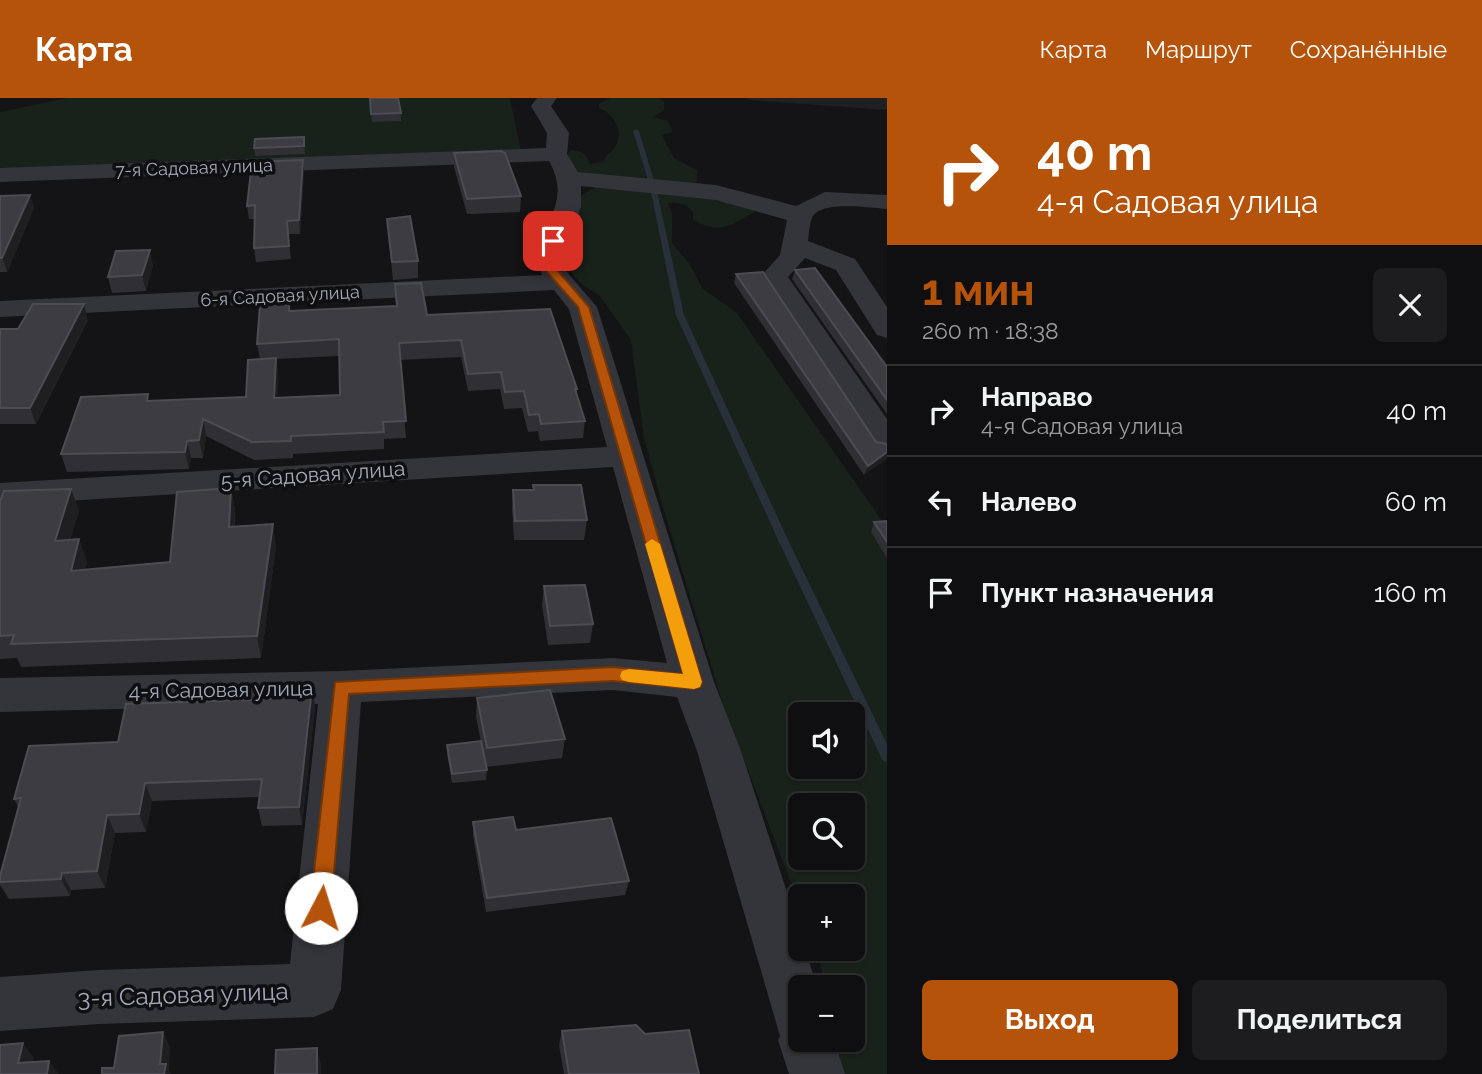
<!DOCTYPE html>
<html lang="ru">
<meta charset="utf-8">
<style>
:root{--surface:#0f0e10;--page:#1d1c1e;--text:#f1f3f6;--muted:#9b9c9f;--line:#2f2e30;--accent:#b45309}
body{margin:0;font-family:Raleway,sans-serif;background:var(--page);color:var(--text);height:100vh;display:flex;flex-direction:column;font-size:26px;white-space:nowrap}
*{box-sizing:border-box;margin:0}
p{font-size:23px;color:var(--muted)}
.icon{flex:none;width:38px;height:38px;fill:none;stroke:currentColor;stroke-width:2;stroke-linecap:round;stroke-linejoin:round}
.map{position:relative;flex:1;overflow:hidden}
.sheet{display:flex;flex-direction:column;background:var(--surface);width:595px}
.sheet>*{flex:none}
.banner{background:#b45309;color:#fff;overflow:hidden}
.fabs{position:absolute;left:788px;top:604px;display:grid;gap:14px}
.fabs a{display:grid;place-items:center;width:77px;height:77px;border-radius:10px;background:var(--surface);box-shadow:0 2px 5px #0004,0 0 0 2px var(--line);font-size:35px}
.pin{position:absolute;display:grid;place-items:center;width:60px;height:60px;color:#fff;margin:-30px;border-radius:14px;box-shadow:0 4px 10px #0006}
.me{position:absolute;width:77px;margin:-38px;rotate:5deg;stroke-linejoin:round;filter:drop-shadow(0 0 5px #0008)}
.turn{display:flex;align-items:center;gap:24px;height:147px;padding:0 35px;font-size:32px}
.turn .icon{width:91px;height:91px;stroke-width:2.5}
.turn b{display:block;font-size:49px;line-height:60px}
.round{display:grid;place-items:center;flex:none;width:74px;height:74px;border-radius:10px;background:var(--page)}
.head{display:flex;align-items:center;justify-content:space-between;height:119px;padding:0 35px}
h1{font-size:42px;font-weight:700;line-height:52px;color:var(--accent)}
.cta{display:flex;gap:14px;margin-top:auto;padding:14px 35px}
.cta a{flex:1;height:80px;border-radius:10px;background:var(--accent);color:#fff;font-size:28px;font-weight:700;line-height:80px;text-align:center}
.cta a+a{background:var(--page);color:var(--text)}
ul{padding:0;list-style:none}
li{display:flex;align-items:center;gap:21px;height:91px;padding:0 35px;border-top:2px solid var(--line)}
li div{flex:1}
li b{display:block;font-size:26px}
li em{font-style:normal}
header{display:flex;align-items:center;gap:42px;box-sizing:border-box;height:98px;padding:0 35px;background:var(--accent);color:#fff}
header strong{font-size:33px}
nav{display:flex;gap:38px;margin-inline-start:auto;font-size:24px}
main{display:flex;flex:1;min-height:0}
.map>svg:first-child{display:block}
.built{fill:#201f22}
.green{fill:#19211b;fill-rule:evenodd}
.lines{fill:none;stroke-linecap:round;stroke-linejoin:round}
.stream{fill:#28303a;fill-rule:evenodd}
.minor{fill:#34343b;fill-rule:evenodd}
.wall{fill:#302f33;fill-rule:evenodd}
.shaded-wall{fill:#1f1e21}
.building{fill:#3c3c41;stroke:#4c4d54;stroke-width:2}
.route{fill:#b45309;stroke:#753606;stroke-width:2}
.slow{fill:#f59e0b}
.labels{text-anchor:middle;stroke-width:7;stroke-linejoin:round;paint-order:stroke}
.far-street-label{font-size:18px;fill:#a4a7b7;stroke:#0f0e10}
.street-label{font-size:21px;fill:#a4a7b7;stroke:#0f0e10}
.near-street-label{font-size:24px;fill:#a4a7b7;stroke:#0f0e10}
</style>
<header>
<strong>Карта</strong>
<nav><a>Карта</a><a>Маршрут</a><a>Сохранённые</a></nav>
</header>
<main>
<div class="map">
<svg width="887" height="976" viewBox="0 0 887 976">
<rect width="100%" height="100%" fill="#141315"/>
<!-- built -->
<path class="built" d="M746,0H887V12L750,2Z"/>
<!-- green -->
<g class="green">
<path d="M67,0H510L521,53L0,72V14Z"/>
<path d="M611,0H658L664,3V12L653,19L668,23L673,34L662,37L674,60L697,72V84L688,87L756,108L755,114C730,127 722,137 693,122V114C687,106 678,104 668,105L672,116V145L689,165L702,190L737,215L887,430V976H841L835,942H852V889H826L816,851L852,850V798H800V808L724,610L662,406L644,340L631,242L599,197L580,185L571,174L569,162L580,98L594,90L618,84L577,74L569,62L568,55L573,52C582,53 587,57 590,66L604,63C606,56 611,55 615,49C625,33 614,16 599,10V6ZM800,616H852V668H800ZM800,707H852V760H800Z"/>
</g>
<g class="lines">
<!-- stream -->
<path class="stream" d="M636,31L639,33L656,89L684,217L789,444L887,646V664L883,663L881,659L779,444L676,217L650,89L633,33Z"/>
<!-- minor -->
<path class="minor" d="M537,0H557L551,8L569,35L567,56L578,74L716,87L796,108L825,94L887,97V111C870,110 820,102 812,120C809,127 809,136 808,143L855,161L887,209V240L877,237L836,172L805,160L788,179L887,321V355L875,352L761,178L780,157L787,122L716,102L581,88V109L566,143V173L597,209L714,584L741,653L800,834V850H805L817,889H800V942H834L845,976H789L778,942L780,938L697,653L677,599L613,592L361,604L341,892L333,911L314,919L99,926L0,933V879L99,872L290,866L318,606L0,614V580L341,573L613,560L667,565L613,369L0,407V385L607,349L569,211L554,192L0,219V203L542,177C526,134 577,112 549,63L0,84V70L546,50L547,35L531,8Z"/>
</g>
<!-- wall -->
<g class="wall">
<path d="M369,0L401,15V23L372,24Z"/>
<path d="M304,39L305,56L255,58L254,50Z"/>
<path d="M454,55L521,98L520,114L467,116L454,69Z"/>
<path d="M303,62L304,75L300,136H288L291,161L256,164L254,150V121H249L247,108Z"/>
<path d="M30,97L34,110L7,174H0V98Z"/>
<path d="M387,121L418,163V180L393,182Z"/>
<path d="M153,167L146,193L112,195L108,179Z"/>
<path d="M795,172L887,269V316L792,181Z"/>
<path d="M736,176L876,344L887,346L864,377L734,185Z"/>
<path d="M395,186L427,217L577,291V297L585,323L583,340L540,343L538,333L528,334L522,310L504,311L500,291L468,293L461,259L400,262L406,340L384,341V351L293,356V360L254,362L206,338L203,360H191L189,371L67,374L61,356L150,303L246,299L260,261L257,246L289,213L396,208ZM339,258L340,297L277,300L278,277L276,261Z"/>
<path d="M88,222L36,326H0V231H18Z"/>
<path d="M533,387L587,422L584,442H514L512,411L513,392H533Z"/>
<path d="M231,390L235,412V428L276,448L261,560L21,569L17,560L0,561V404L71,391L79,413L70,442L79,441L87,464L85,472L170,464Z"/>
<path d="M887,423V460L871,434L874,424Z"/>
<path d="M544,488L593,526L590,545L548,547L542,507Z"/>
<path d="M312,590L315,609L302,727L262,728L258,710L259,699L152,703L146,734L115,735L105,790L71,792L70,798L9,801L0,787V778L18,709L14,701L118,644L270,601Z"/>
<path d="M477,600L565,641L562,660L486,669L476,619Z"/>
<path d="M447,647L487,672L486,682L452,685L447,656Z"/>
<path d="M473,724L516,732L629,783L625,797L486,814L473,738Z"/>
<path d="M562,933L645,936L699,976H564L559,947Z"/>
</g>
<!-- shaded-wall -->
<g class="shaded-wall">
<path d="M303,62L304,75L300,136L299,122Z"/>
<path d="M30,97L34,110L7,174L2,160Z"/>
<path d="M150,152L153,167L146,193L142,177Z"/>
<path d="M84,206L88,222L36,326L30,310Z"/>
<path d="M276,260L278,277L277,317L274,300Z"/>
<path d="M203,321L206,338L203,360L199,342Z"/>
<path d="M187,343L191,360L189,371L185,354Z"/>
<path d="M887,354V361L864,377L868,368Z"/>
<path d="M231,390L235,412L234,451L229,429Z"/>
<path d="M71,391L79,413L63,465L55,443Z"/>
<path d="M273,426L276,448L261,560L257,538Z"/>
<path d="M79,441L87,464L80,496L71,473Z"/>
<path d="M312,590L315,609L302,727L299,709Z"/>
<path d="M145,685L152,703L146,734L139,716Z"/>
<path d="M107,717L115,735L105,790L97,773Z"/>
<path d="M62,775L71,792L70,798L61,781Z"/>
<path d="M163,934L170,949L169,972L171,976H164L160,966Z"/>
<path d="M23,945L34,960L31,976L18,965Z"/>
<path d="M317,950L321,965V976H317Z"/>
<path d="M49,963L59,976H47Z"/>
</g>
<!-- building -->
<g class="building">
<path d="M370,0H398L401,15L371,16Z"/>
<path d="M304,39V48L254,50L255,41Z"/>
<path d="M501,53L505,55L521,98L467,101L454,55Z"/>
<path d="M303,62L299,122L287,123L289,148L254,150L255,107L247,108L252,64Z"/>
<path d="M30,97L2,160H0V98Z"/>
<path d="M410,118L418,163L392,164L387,121Z"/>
<path d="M150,152L142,177L108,179L116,153Z"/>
<path d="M815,170L887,269V302L795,172Z"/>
<path d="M763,174L876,344L887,346V354L868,368L736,176Z"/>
<path d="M421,185L427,217L550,211L577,291H575L585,323L541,326L539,316L529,317L524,293L505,294L501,274L468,276L461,242L399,245L406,323L383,324L384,334L291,338V343L252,344L203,321L199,342L187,343L185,354L61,356L81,299L148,296L147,303L246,299L248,262L276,260L274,300L340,297L339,241L257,246L260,207L289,206V213L397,208L395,186Z"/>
<path d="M33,206H84L30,310H0V231H18Z"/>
<path d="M533,387H581L587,422L515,423L513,392H534Z"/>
<path d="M231,390L229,429L273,426L257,538L11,546L14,537L0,538V404L4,393L71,391L55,443L79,441L71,473L170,464L177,394Z"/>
<path d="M887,423V444L874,424Z"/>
<path d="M585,487L593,526L550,528L544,488Z"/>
<path d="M312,590L299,709L258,710L262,681L145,685L139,716L107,717L97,773L62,775L61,781L0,784V778L21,700L14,701L29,648L118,644L126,606L270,601L271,591Z"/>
<path d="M550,592L565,641L487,650L477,600Z"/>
<path d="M481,643L487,672L452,676L447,647Z"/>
<path d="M513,719L516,732L611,720L629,783L487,800L473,724Z"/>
<path d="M636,927L645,936L689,932L699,976H569L562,933Z"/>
<path d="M163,934L160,966H166L164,976H102V970H114L119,938Z"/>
<path d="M23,945L18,965L49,963L47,976H0V947Z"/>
<path d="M317,950V976H275L276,952Z"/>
</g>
<!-- route -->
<path class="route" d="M553,140L559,143L558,173L589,209L702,584L700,589L694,591L613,583L349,596L331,810L328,817L321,819L314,817L310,810L335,584L613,569L683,576L578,209L547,174L548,143Z"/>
<!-- slow -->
<path class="slow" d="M652,441L660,446L702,584L700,589L694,591L629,584L622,582L620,578L622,573L629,571L683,576L645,446Z"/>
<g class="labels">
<!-- far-street labels -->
<g class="far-street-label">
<text transform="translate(194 70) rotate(-2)" y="6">7-я Садовая улица</text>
<text transform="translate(280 198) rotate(-3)" y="6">6-я Садовая улица</text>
</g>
<!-- street labels -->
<g class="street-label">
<text transform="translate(313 377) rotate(-4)" y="7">5-я Садовая улица</text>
<text transform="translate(221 592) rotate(-1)" y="7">4-я Садовая улица</text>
</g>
<!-- near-street labels -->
<g class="near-street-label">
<text transform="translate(183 897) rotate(-2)" y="8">3-я Садовая улица</text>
</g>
</g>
</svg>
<div class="fabs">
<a><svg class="icon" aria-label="sound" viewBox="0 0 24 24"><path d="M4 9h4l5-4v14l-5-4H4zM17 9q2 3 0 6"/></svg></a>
<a><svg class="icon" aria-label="search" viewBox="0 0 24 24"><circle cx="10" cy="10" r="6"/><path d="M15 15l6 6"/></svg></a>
<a>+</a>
<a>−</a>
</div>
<div class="pin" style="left:553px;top:143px;background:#d93025"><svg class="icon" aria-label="arrive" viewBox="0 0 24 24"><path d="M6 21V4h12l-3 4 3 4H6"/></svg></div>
<svg class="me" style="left:321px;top:810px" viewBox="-20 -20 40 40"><circle r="19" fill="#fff"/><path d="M0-13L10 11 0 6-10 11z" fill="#b45309"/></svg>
</div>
<section class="sheet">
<div class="banner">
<div class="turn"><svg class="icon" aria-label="right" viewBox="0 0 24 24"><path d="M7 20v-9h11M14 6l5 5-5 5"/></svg><div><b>40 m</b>4-я Садовая улица</div></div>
</div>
<div class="head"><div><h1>1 мин</h1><p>260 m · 18:38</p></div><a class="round"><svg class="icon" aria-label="close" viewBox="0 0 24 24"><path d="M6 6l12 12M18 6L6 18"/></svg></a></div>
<ul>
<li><svg class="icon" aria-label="right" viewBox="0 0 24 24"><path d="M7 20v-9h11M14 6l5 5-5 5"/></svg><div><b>Направо</b><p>4-я Садовая улица</p></div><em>40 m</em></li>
<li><svg class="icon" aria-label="left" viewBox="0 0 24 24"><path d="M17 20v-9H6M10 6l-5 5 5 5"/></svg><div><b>Налево</b></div><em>60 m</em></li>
<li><svg class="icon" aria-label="arrive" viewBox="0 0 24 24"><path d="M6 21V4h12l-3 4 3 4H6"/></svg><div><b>Пункт назначения</b></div><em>160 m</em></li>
</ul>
<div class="cta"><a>Выход</a><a>Поделиться</a></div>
</section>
</main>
